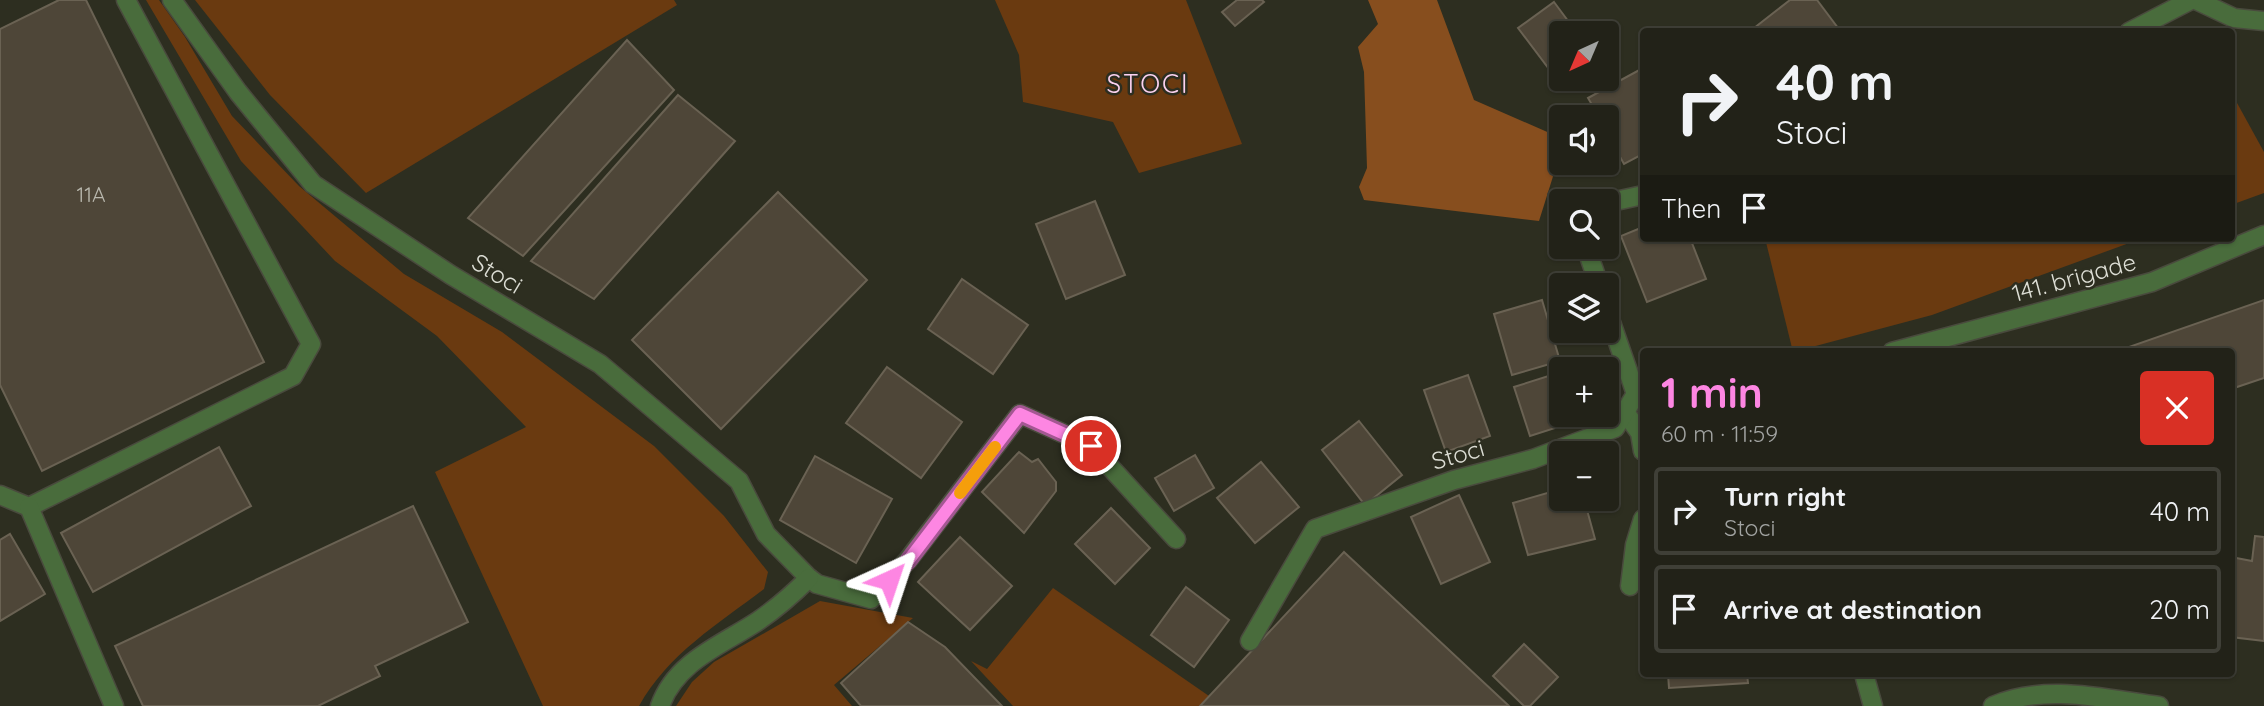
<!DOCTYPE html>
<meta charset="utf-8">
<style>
:root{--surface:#222218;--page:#2e2f25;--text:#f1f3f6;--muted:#a2a4a2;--line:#3f3f37;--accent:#fd86e2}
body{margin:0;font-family:Quicksand,sans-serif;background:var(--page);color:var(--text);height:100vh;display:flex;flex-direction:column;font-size:26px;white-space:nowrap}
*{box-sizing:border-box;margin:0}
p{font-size:23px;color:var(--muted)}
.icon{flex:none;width:38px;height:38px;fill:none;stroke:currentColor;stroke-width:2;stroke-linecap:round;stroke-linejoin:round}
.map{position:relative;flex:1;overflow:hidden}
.details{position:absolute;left:1640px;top:348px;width:595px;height:329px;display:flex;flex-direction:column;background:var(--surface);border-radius:7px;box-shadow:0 2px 5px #0004,0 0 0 2px var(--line)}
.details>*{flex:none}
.banner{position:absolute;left:1640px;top:28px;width:595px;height:214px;border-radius:7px;box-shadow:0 2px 5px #0004,0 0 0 2px var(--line);background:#222218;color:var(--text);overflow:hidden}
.needle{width:46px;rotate:224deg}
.fabs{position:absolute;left:1549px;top:21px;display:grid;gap:14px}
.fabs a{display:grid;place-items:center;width:70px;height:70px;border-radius:7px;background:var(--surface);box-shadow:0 2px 5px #0004,0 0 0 2px var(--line);font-size:35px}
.pin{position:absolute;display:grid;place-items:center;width:60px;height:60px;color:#fff;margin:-30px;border:4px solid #fff;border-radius:50%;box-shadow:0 2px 7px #0007}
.me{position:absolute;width:77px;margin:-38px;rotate:42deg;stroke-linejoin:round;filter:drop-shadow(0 0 5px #0008)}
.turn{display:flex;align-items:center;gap:24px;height:147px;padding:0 21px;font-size:32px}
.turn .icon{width:91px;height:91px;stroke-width:2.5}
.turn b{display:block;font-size:49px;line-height:60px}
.then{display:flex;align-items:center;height:66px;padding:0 21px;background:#0003;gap:14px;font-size:26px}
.round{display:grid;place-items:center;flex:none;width:74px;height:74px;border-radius:7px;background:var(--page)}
.overview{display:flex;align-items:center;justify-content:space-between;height:119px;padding:0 21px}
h1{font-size:42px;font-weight:800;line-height:52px;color:var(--accent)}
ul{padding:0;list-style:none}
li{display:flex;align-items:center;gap:21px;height:88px;margin:0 14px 10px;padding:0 7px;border:4px solid var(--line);border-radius:7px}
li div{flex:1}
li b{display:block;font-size:26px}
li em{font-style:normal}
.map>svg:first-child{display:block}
.green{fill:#6a3a10}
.forest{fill:#874e1e}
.building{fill:#4e4638;stroke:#6a6253;stroke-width:2}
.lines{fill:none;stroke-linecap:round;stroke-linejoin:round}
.minor-casing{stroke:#494a3d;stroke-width:21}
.minor{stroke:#496c3c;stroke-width:18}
.route-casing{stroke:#a45793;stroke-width:18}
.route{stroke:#fd86e2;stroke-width:12}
.slow{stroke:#f59e0b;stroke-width:12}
.labels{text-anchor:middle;stroke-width:5;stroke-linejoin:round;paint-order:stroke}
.number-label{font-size:21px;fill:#b9b8ae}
.street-label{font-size:24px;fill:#ddded5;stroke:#2d2e20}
.neighbourhood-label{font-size:26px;letter-spacing:2px;fill:#fcd2f0;stroke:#2d2e20}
</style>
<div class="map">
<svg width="2264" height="706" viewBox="0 0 2264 706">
<rect width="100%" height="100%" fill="#2d2e20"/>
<!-- green -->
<g class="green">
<path d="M146,0H159L185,37L232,116L299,186L404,274L502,332L654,446L724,516L768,572L764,589C718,624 668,654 639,706H543L435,472L526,427L437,336L335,261L241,161Z"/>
<path d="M195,0H674L677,5L366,193L270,95Z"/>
<path d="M995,0H1186L1242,144L1139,173L1113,122L1023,102L1019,55Z"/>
<path d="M2231,92L2264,152V193L2231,205Z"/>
<path d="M1765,238H2143L1932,315L1793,352Z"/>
<path d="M1053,588L1209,696L1200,706H1013L971,661L987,669Z"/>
<path d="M820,601L913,618L834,685L852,706H676L692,682L714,662Z"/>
</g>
<!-- forest -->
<path class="forest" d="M1368,0H1437L1474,100L1561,138V151L1539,221L1364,200L1359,187L1367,168L1364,72L1358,47L1378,24Z"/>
<!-- building -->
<g class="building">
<path d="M59,0H86L264,362L42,471L0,385V29Z"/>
<path d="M1237,0H1262L1264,2L1235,26L1222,12Z"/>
<path d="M1790,0H1817L1841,32H1749Z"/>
<path d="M1554,2L1577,33H1561V78L1558,81L1518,28Z"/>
<path d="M627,40L674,90L523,256L468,218Z"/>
<path d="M1643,68V154L1624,164L1606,132V117H1599L1588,98Z"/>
<path d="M678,95L735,141L594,299L531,261Z"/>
<path d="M778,192L867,280L721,429L632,340Z"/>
<path d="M1095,201L1125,275L1066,299L1036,224Z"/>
<path d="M1643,227V238H1690L1706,279L1647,302L1621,236Z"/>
<path d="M962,279L1028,325L993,374L928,329Z"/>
<path d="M1542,300L1560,361L1512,375L1494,314Z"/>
<path d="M2264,300V378L2231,389V352H2128L2126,348Z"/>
<path d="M887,367L962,422L921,478L846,423Z"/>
<path d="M1558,373L1561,382V415H1571L1574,422L1530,436L1514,387Z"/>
<path d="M1468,375L1490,436L1446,452L1424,390Z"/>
<path d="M1359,421L1402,475L1365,505L1322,450Z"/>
<path d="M219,447L251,506L93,592L61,533Z"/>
<path d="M1019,452L1032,462L1038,459L1056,482V491L1024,533L982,492Z"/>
<path d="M1195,455L1214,488L1174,511L1155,478Z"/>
<path d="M815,456L892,499L856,563L780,520Z"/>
<path d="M1261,462L1299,507L1255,543L1217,498Z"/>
<path d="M1561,489V499H1584L1595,539L1528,555L1513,503Z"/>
<path d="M1459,495L1490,562L1441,584L1411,517Z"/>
<path d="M413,506L468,622L375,666L380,676L318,706H143L115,646Z"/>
<path d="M1111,508L1150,548L1115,584L1075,544Z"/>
<path d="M10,534L45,594L0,621V540Z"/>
<path d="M2255,536L2264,537V641L2231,637V557L2252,561Z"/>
<path d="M960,537L1012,586L970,630L918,582Z"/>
<path d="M1344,552L1509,706H1200Z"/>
<path d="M1186,587L1229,620L1194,667L1151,635Z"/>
<path d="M908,622L945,647L1002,706H861L841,683Z"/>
<path d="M1524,644L1558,677L1530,706H1524L1493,676Z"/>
<path d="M1668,674H1747L1748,683L1669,688Z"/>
</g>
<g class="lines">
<!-- minor casing -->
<g class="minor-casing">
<g id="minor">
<path d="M172,0L238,92L313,184L451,275L600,364L739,481L766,534L809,578L817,584L871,599L908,560L1020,414L1091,446L1176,539"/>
<path d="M2196,0L2234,18L2264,21"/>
<path d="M2129,32L2191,0"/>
<path d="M1606,206L1611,202L1643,195"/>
<path d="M1586,247L1599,285"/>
<path d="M1892,352L2152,282L2264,235"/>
<path d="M1625,412L1640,433L1643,451"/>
<path d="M0,495L29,507L293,376L311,344L126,0"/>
<path d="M29,507L114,706"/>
<path d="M1630,586L1635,545L1643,519"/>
<path d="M1250,641L1315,529L1454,480L1533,459L1615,428L1636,394L1606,308"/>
<path d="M1864,674L1873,706"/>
<path d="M660,706C676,661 722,645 758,621C777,608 793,594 809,578"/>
<path d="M1993,706C2044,683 2106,699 2159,706"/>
</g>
</g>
<!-- minor -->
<use href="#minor" class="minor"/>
</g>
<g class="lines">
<!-- route casing -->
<g class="route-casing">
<path id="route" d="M889,580L908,561L1020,414L1091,446"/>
</g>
<!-- route -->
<use href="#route" class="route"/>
<!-- slow -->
<path class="slow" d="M960,493L995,447"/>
</g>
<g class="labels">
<!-- number labels -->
<g class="number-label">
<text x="91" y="202">11A</text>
</g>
<!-- street labels -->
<g class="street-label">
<text transform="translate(497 274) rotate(31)" y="8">Stoci</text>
<text transform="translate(2074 278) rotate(-15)" y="8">141. brigade</text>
<text transform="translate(1458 455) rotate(-16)" y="8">Stoci</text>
</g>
<!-- neighbourhood labels -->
<g class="neighbourhood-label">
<text x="1148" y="93">STOCI</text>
</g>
</g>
</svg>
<div class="fabs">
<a><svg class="needle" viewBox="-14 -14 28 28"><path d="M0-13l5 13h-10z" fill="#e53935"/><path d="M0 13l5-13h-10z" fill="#a2a4a2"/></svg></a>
<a><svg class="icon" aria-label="sound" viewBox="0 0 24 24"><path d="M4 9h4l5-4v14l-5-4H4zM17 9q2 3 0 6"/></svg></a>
<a><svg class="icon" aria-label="search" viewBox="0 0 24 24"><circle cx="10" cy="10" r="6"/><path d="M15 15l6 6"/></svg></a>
<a><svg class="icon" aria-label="layers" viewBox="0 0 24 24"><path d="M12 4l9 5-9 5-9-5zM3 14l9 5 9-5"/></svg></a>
<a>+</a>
<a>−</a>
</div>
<div class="pin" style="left:1091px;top:446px;background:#d93025"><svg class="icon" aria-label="arrive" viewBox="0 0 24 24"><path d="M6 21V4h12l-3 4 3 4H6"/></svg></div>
<svg class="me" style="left:889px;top:580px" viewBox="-20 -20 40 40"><path d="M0-17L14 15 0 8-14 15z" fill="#fd86e2" stroke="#fff" stroke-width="4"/></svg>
<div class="banner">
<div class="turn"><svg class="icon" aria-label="right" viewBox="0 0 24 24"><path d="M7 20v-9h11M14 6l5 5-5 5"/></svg><div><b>40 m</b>Stoci</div></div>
<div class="then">Then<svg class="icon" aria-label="arrive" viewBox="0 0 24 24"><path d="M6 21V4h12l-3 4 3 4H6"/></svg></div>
</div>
<section class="details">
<div class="overview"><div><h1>1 min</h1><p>60 m · 11:59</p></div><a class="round" style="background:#d93025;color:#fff"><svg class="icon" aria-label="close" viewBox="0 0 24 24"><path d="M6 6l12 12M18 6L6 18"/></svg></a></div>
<ul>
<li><svg class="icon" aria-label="right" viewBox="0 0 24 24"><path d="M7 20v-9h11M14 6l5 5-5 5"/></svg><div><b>Turn right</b><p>Stoci</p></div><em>40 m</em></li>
<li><svg class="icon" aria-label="arrive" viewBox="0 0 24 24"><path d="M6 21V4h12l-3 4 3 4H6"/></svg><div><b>Arrive at destination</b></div><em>20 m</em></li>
</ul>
</section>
</div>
